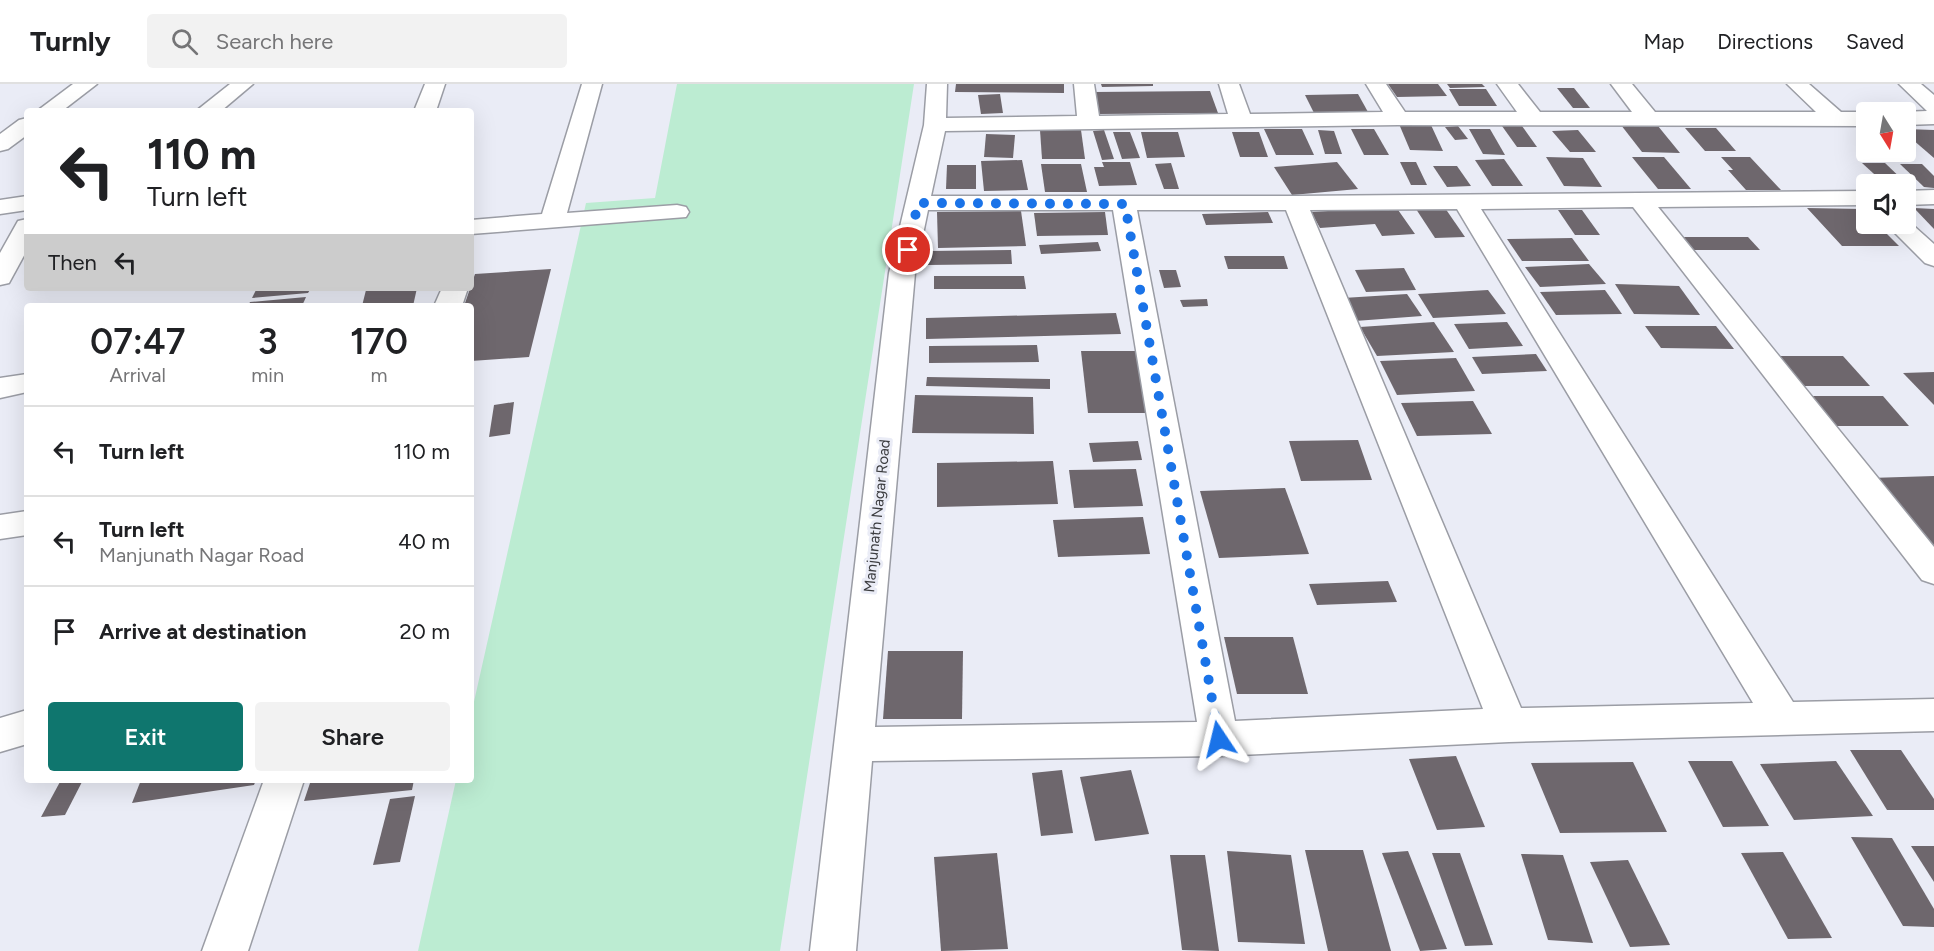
<!DOCTYPE html>
<style>
:root{--surface:#fff;--page:#f2f2f2;--text:#202124;--muted:#757577;--line:#e0e0e0;--accent:#0f766e}
body{margin:0;font-family:Figtree,sans-serif;background:var(--page);color:var(--text);height:100vh;display:flex;flex-direction:column;font-size:22px;white-space:nowrap}
*{box-sizing:border-box;margin:0}
p{font-size:20px;color:var(--muted)}
.icon{flex:none;width:33px;height:33px;fill:none;stroke:currentColor;stroke-width:2;stroke-linecap:round;stroke-linejoin:round}
.map{position:relative;flex:1;overflow:hidden}
.panel{position:absolute;left:24px;top:219px;width:450px;height:480px;display:flex;flex-direction:column;background:var(--surface);border-radius:6px;box-shadow:0 6px 24px #0002}
.panel>*{flex:none}
.banner{position:absolute;left:24px;top:24px;width:450px;height:183px;border-radius:6px;box-shadow:0 6px 24px #0002;background:#fff;color:var(--text);overflow:hidden}
.needle{width:39px;rotate:169deg}
.buttons{position:absolute;left:1856px;top:18px;display:grid;gap:12px}
.buttons a{display:grid;place-items:center;width:60px;height:60px;border-radius:6px;background:var(--surface);box-shadow:0 6px 24px #0002;font-size:30px}
.pin{position:absolute;display:grid;place-items:center;width:51px;height:51px;color:#fff;margin:-26px;border:3px solid #fff;border-radius:50%;box-shadow:0 2px 6px #0007}
.me{position:absolute;width:66px;margin:-33px;rotate:350deg;stroke-linejoin:round;filter:drop-shadow(0 0 4px #0008)}
.turn{display:flex;align-items:center;gap:21px;height:126px;padding:0 24px;font-size:27px}
.turn .icon{width:78px;height:78px;stroke-width:2.5}
.turn b{display:block;font-size:42px;line-height:51px}
.then{display:flex;align-items:center;height:57px;padding:0 24px;background:#0003;gap:12px;font-size:22px}
.eta{display:flex;justify-content:space-evenly;align-items:center;height:102px;text-align:center}
.eta b{font-size:36px;font-weight:600;line-height:42px}
.primary-button{display:flex;gap:12px;margin-top:auto;padding:12px 24px}
.primary-button a{flex:1;height:69px;border-radius:6px;background:var(--accent);color:#fff;font-size:24px;font-weight:600;line-height:69px;text-align:center}
.primary-button a+a{background:var(--page);color:var(--text)}
ul{padding:0;list-style:none}
li{display:flex;align-items:center;gap:18px;height:90px;padding:0 24px;border-top:2px solid var(--line)}
li div{flex:1}
li b{display:block;font-size:22px}
li em{font-style:normal}
header{display:flex;align-items:center;gap:36px;box-sizing:border-box;height:84px;padding:0 30px;background:var(--surface);border-bottom:2px solid var(--line)}
header strong{font-size:28px}
nav{display:flex;gap:33px;margin-inline-start:auto;font-size:21px}
.search{width:420px;height:54px;background:var(--page);display:flex;align-items:center;gap:15px;box-sizing:border-box;padding:0 21px;border-radius:6px;color:var(--muted);font-size:22px}
.map>svg:first-child{display:block}
.green{fill:#bcecd2}
.building{fill:#6e676d}
.lines{fill:none;stroke-linecap:round;stroke-linejoin:round}
.minor-casing{stroke:#9b9da5;stroke-width:3}
.minor{fill:#fff;fill-rule:evenodd}
.route{stroke:#1a73e8;stroke-width:10;stroke-dasharray:0 18}
.labels{text-anchor:middle;stroke-width:6;stroke-linejoin:round;paint-order:stroke}
.street-label{font-size:15px;fill:#3b3c3f;stroke:#eaecf6}
</style>
<header>
<strong>Turnly</strong>
<div class="search"><svg class="icon" aria-label="search" viewBox="0 0 24 24"><circle cx="10" cy="10" r="6"/><path d="M15 15l6 6"/></svg>Search here</div>
<nav><a>Map</a><a>Directions</a><a>Saved</a></nav>
</header>
<div class="map">
<svg width="1934" height="867" viewBox="0 0 1934 867">
<rect width="100%" height="100%" fill="#eaecf6"/>
<!-- green -->
<path class="green" d="M677,0H914L780,867H418L456,696H471V631L586,119L655,114Z"/>
<!-- building -->
<g class="building">
<path d="M956,0H1064V9L955,8Z"/>
<path d="M1101,0H1153V2L1102,3Z"/>
<path d="M1388,0H1438L1447,12L1397,13Z"/>
<path d="M1447,0H1482L1485,3L1450,4Z"/>
<path d="M1557,4H1574L1590,24H1573Z"/>
<path d="M1449,5H1486L1497,22H1459Z"/>
<path d="M1210,7L1218,29L1099,30L1094,8Z"/>
<path d="M1000,10L1003,29L981,30L978,11Z"/>
<path d="M1358,10L1368,28L1314,29L1305,11Z"/>
<path d="M1399,40L1431,41L1443,67L1410,66Z"/>
<path d="M1621,41L1658,42L1680,69L1642,68Z"/>
<path d="M1458,42L1468,55L1455,56L1445,43Z"/>
<path d="M1502,42H1522L1537,63H1517Z"/>
<path d="M1685,44H1716L1736,67H1705Z"/>
<path d="M1264,45H1302L1314,71H1276Z"/>
<path d="M1351,45H1374L1389,71H1364Z"/>
<path d="M1469,45H1490L1505,71L1483,70Z"/>
<path d="M1905,45L1934,46V74L1905,49Z"/>
<path d="M1040,46H1081L1085,75H1042Z"/>
<path d="M1104,46L1114,75L1102,76L1093,47Z"/>
<path d="M1318,46L1334,47L1342,70H1325Z"/>
<path d="M1578,46L1596,68H1570L1552,47Z"/>
<path d="M1113,48H1130L1140,74L1122,75Z"/>
<path d="M1141,48H1178L1185,73L1147,74Z"/>
<path d="M1232,48H1259L1268,73H1240Z"/>
<path d="M986,50L1015,51L1013,74L984,73Z"/>
<path d="M1546,73L1583,74L1602,103L1564,102Z"/>
<path d="M1632,73H1664L1691,105H1658Z"/>
<path d="M1721,73H1750L1781,106H1746L1728,86H1733Z"/>
<path d="M1504,75L1523,102H1492L1475,76Z"/>
<path d="M1022,76L1028,106L984,107L981,77Z"/>
<path d="M1102,78H1130L1137,101L1099,102L1094,83H1104Z"/>
<path d="M1337,78L1358,105L1292,111L1274,83Z"/>
<path d="M1400,78H1416L1427,101H1411Z"/>
<path d="M1171,79L1179,105H1164L1155,80Z"/>
<path d="M1862,79H1885L1909,102L1885,100Z"/>
<path d="M1041,80H1081L1087,108H1045Z"/>
<path d="M1900,80H1922L1934,92V104L1924,103Z"/>
<path d="M947,81H976V105H946Z"/>
<path d="M1433,82H1457L1471,102L1447,103Z"/>
<path d="M1396,123L1415,150L1382,152L1375,140L1320,144L1311,128Z"/>
<path d="M1445,124L1465,153L1435,154L1416,125Z"/>
<path d="M1807,124L1862,125L1866,129V140H1877L1899,162H1842Z"/>
<path d="M1914,124L1934,125V145Z"/>
<path d="M1558,126H1582L1600,151H1575Z"/>
<path d="M1021,127L1026,162L938,164L937,128Z"/>
<path d="M1105,128L1108,151L1037,152L1034,129Z"/>
<path d="M1268,128L1273,139L1206,141L1202,130Z"/>
<path d="M1681,153H1748L1760,166H1691Z"/>
<path d="M1572,154L1589,177H1522L1507,155Z"/>
<path d="M1098,158L1101,167L1041,170L1039,161Z"/>
<path d="M1011,166L1012,180L928,181V167Z"/>
<path d="M1224,172H1284L1288,185H1228Z"/>
<path d="M1589,180L1606,200L1540,203L1525,183Z"/>
<path d="M1404,184L1416,206L1366,208L1355,186Z"/>
<path d="M551,185L529,273L471,277V222H464L475,190Z"/>
<path d="M1159,186H1176L1181,203L1164,204Z"/>
<path d="M934,192H1024L1026,205H934Z"/>
<path d="M1615,200L1679,202L1700,231L1634,230Z"/>
<path d="M257,204H311L308,209L252,214Z"/>
<path d="M382,204H417L413,222H362L366,206Z"/>
<path d="M1488,206L1506,230L1433,234L1418,210Z"/>
<path d="M1605,206L1622,230L1556,231L1540,208Z"/>
<path d="M1407,210L1422,232L1355,237L1343,214Z"/>
<path d="M306,213L302,222H248L250,218Z"/>
<path d="M1207,215L1208,222L1183,223L1180,216Z"/>
<path d="M1116,229L1121,250L926,255V234Z"/>
<path d="M1434,238L1454,268L1377,272L1360,243Z"/>
<path d="M1507,238L1523,262L1469,265L1454,240Z"/>
<path d="M1645,242H1716L1734,265L1661,264Z"/>
<path d="M1037,261L1039,278L929,279V262Z"/>
<path d="M1081,267H1139L1149,329H1088Z"/>
<path d="M1536,270L1547,287L1482,290L1472,273Z"/>
<path d="M1779,272H1843L1870,302H1803Z"/>
<path d="M1456,274L1475,307L1397,311L1380,277Z"/>
<path d="M1934,288V321L1903,289Z"/>
<path d="M927,293L1050,295V305L926,302Z"/>
<path d="M915,311L1033,313L1034,350L912,349Z"/>
<path d="M1803,312H1883L1909,342H1828Z"/>
<path d="M1473,317L1492,350L1417,352L1401,319Z"/>
<path d="M514,318L510,350L489,353L494,321Z"/>
<path d="M1358,356L1372,396L1301,397L1289,357Z"/>
<path d="M1138,357L1142,376L1093,378L1089,359Z"/>
<path d="M1053,377L1058,420L937,423V379Z"/>
<path d="M1136,385L1143,422L1074,424L1069,386Z"/>
<path d="M1934,392V467L1870,394Z"/>
<path d="M1285,404L1309,470L1219,474L1200,407Z"/>
<path d="M1143,433L1150,470L1058,473L1053,436Z"/>
<path d="M1388,497L1397,518L1317,521L1309,500Z"/>
<path d="M1224,553H1293L1308,610H1237Z"/>
<path d="M888,567H963L962,635H883Z"/>
<path d="M1850,666H1901L1934,715V726H1887Z"/>
<path d="M1456,672L1485,743L1437,746L1409,675Z"/>
<path d="M1688,677H1732L1769,742L1723,743Z"/>
<path d="M1836,677L1873,732L1794,736L1760,680Z"/>
<path d="M1633,678L1667,748L1560,749L1531,679Z"/>
<path d="M1062,686L1073,749L1041,752L1032,689Z"/>
<path d="M1131,686L1149,750L1095,757L1080,693Z"/>
<path d="M61,696H83L65,731L41,733Z"/>
<path d="M141,696H256L254,701L132,719Z"/>
<path d="M311,696H414L412,706L304,717Z"/>
<path d="M415,712L400,778L373,781L390,715Z"/>
<path d="M1851,753L1892,754L1934,825V843L1903,842Z"/>
<path d="M1911,762H1934V798Z"/>
<path d="M1305,766H1363L1391,867H1328Z"/>
<path d="M1227,767L1291,771L1305,860L1238,858Z"/>
<path d="M1408,767L1447,865L1420,867L1382,769Z"/>
<path d="M1783,768L1832,854L1788,855L1741,769Z"/>
<path d="M997,769L1008,865L941,867L934,773Z"/>
<path d="M1432,769H1460L1493,861L1465,862Z"/>
<path d="M1521,770L1563,771L1593,859L1548,856Z"/>
<path d="M1170,771H1205L1219,867L1182,866Z"/>
<path d="M1628,776L1670,861L1630,863L1590,778Z"/>
</g>
<g class="lines">
<!-- minor casing -->
<g class="minor-casing">
<g id="minor">
<path d="M73,0H97L62,27H37Z"/>
<path d="M230,0H253L221,27H196Z"/>
<path d="M425,0H445L436,27H414Z"/>
<path d="M582,0H602L567,129L677,121L686,123L689,128L686,133L471,150V136L542,130Z"/>
<path d="M927,0H947L946,34L1077,32L1074,0H1094L1099,32L1228,30L1219,0H1239L1250,30L1383,28L1366,0H1386L1405,28H1517L1497,0H1518L1540,28H1632L1611,0H1632L1655,28H1816L1787,0H1809L1841,28H1866V42L1398,41L945,47L931,112H1295L1866,107V121L1658,123L1934,463V500L1922,496L1633,123L1481,125L1793,618L1934,615V647L1509,658L1219,672L872,677L856,867H810L889,189L924,41ZM1457,125L1753,619L1521,624L1310,126ZM928,126H1113L1197,638L875,643L915,189ZM1137,126H1286L1483,625L1235,637Z"/>
<path d="M1899,0H1921L1934,11V40L1905,41V28H1901L1927,27Z"/>
<path d="M27,34V51L8,65L0,67V50L19,36Z"/>
<path d="M1934,106V120L1905,121V107Z"/>
<path d="M27,112V126L0,130V116Z"/>
<path d="M1905,134L1934,160V182L1925,179L1886,140H1905Z"/>
<path d="M27,135V166L9,199L0,201V169L18,137Z"/>
<path d="M442,204H468L462,222H434Z"/>
<path d="M27,290V308L0,314V294Z"/>
<path d="M27,427V451L0,455V431Z"/>
<path d="M27,626V660L0,668V634Z"/>
<path d="M264,696H304L248,867H202Z"/>
</g>
</g>
<!-- minor -->
<use href="#minor" class="minor"/>
</g>
<g class="lines">
<!-- route -->
<path class="route" d="M908,166L918,119L1125,120L1219,655"/>
</g>
<g class="labels">
<!-- street labels -->
<g class="street-label">
<text transform="translate(877 432) rotate(-84)" y="5">Manjunath Nagar Road</text>
</g>
</g>
</svg>
<div class="buttons">
<a><svg class="needle" viewBox="-14 -14 28 28"><path d="M0-13l5 13h-10z" fill="#e53935"/><path d="M0 13l5-13h-10z" fill="#757577"/></svg></a>
<a><svg class="icon" aria-label="sound" viewBox="0 0 24 24"><path d="M4 9h4l5-4v14l-5-4H4zM17 9q2 3 0 6"/></svg></a>
</div>
<div class="pin" style="left:908px;top:166px;background:#d93025"><svg class="icon" aria-label="arrive" viewBox="0 0 24 24"><path d="M6 21V4h12l-3 4 3 4H6"/></svg></div>
<svg class="me" style="left:1219px;top:655px" viewBox="-20 -20 40 40"><path d="M0-17L14 15 0 8-14 15z" fill="#1a73e8" stroke="#fff" stroke-width="4"/></svg>
<div class="banner">
<div class="turn"><svg class="icon" aria-label="left" viewBox="0 0 24 24"><path d="M17 20v-9H6M10 6l-5 5 5 5"/></svg><div><b>110 m</b>Turn left</div></div>
<div class="then">Then<svg class="icon" aria-label="left" viewBox="0 0 24 24"><path d="M17 20v-9H6M10 6l-5 5 5 5"/></svg></div>
</div>
<section class="panel">
<div class="eta">
<div><b>07:47</b><p>Arrival</p></div>
<div><b>3</b><p>min</p></div>
<div><b>170</b><p>m</p></div>
</div>
<ul>
<li><svg class="icon" aria-label="left" viewBox="0 0 24 24"><path d="M17 20v-9H6M10 6l-5 5 5 5"/></svg><div><b>Turn left</b></div><em>110 m</em></li>
<li><svg class="icon" aria-label="left" viewBox="0 0 24 24"><path d="M17 20v-9H6M10 6l-5 5 5 5"/></svg><div><b>Turn left</b><p>Manjunath Nagar Road</p></div><em>40 m</em></li>
<li><svg class="icon" aria-label="arrive" viewBox="0 0 24 24"><path d="M6 21V4h12l-3 4 3 4H6"/></svg><div><b>Arrive at destination</b></div><em>20 m</em></li>
</ul>
<div class="primary-button"><a>Exit</a><a>Share</a></div>
</section>
</div>
